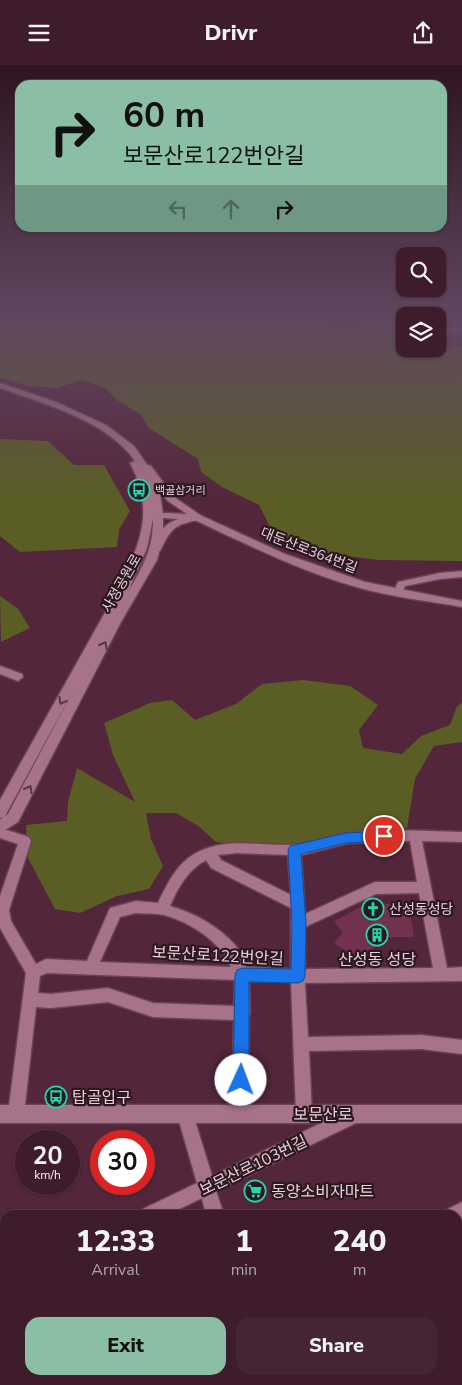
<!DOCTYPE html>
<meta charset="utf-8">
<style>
:root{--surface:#3e1c2c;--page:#452534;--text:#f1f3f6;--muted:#ada1a9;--line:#573a48;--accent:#8abfa5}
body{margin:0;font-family:"Nunito Sans","Noto Sans KR",sans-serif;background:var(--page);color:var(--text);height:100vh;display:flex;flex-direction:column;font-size:19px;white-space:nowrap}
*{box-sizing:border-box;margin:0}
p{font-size:16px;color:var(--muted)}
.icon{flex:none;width:28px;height:28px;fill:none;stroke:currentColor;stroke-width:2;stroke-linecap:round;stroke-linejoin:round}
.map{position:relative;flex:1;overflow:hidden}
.drawer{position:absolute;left:0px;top:1145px;width:462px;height:175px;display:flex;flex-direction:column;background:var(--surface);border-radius:15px 15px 0 0;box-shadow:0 1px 4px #0004,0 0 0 1px var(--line)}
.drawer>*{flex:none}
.top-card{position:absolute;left:15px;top:15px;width:432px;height:152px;border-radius:15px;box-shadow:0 1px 4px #0004,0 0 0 1px var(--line);background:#8abfa5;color:#111;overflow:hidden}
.tools{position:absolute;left:396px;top:182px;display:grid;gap:10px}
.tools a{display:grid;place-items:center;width:50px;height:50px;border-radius:10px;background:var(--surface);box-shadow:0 1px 4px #0004,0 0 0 1px var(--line);font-size:25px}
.speed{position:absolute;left:15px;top:1065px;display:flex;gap:10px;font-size:25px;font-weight:700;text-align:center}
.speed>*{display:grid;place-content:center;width:65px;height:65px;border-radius:50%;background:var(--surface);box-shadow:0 1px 4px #0004,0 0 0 1px var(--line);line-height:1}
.speed small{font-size:12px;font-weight:400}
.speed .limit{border:8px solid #d22;background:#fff;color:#111}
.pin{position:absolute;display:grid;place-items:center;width:42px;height:42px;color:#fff;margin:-21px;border:2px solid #fff;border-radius:50%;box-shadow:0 1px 5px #0007}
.me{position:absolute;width:55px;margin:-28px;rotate:2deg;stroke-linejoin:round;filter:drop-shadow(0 0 4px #0008)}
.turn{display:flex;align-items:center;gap:18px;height:105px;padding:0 25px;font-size:22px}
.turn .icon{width:65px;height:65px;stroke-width:2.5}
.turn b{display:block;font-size:35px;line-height:42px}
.lanes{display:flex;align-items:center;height:48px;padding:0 25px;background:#0003;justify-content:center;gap:25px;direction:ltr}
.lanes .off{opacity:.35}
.eta{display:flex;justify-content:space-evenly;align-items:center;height:85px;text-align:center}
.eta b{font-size:30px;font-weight:800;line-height:35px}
.action{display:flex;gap:10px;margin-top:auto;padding:10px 25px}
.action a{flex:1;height:58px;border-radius:15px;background:var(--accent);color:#111;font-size:20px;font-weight:800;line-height:58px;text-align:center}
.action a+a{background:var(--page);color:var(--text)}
header{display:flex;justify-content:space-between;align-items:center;height:65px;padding:0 25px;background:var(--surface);font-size:22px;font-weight:800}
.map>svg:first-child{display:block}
.green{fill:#5a5e24}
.building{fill:#72314f}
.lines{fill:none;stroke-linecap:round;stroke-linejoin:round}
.minor-casing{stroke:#694355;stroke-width:3}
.tertiary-casing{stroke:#694355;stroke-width:3}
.secondary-casing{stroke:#694355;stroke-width:3}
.minor{fill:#a77388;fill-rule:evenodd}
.tertiary{fill:#a77388;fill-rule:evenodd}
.secondary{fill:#a77388;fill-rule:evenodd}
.oneway{stroke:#573844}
.route{fill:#1a73e8;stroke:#114b97}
.labels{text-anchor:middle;stroke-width:4.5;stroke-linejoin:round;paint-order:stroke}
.far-poi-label{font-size:11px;fill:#ebced9;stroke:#2c1820;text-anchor:start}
.street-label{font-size:14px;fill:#ebced9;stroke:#2c1820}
.poi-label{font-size:14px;fill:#ebced9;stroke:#2c1820;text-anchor:start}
.near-street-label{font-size:16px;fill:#ebced9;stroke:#2c1820}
.near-poi-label{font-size:16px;fill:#ebced9;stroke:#2c1820;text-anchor:start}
</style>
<header><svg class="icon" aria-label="menu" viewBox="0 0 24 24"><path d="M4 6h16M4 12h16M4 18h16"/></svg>Drivr<svg class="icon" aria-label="share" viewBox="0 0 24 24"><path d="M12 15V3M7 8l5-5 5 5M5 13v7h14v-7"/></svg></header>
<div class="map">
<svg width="462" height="1320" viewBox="0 0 462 1320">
<rect width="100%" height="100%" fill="#53263b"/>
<!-- green -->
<g class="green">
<path d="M0,255H305L315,260L356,266L373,255L405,262V284L462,281V496L378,495L326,488L302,482L269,460L259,440L222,422L201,407L198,394L149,363L141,350L117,335L105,323L81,315L57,323L28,321L0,313Z"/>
<path d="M0,374L48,376L74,400H104L130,446L119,465L117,482L20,487L0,471Z"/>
<path d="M0,531L18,544L30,563L1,577Z"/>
<path d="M303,615L350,621L378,640L359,665L363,683L402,689L421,671L450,660L457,641L462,638V677L434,681L415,714L407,763L334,770L291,782L237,779L216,777L197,760L176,748H146L151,774L163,801L149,824L117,831L80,848L55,844L28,793L26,760L67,756L68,737L77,703L135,737L113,690L104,658L150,638L172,635L195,655L236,639L262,619Z"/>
</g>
<!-- building -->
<path class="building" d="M366,839H409L414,872H382L362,897L334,878L343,868L334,856Z"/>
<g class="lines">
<!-- minor casing -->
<g class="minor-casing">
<g id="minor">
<path d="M377,255H387L405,259V263Z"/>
<rect x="438" y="263" width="24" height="4"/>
<path d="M462,506V512L440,514L405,521L401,530L398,531L393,528L398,517L440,508Z"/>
<path d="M0,601L22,609L23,612L18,616L0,609Z"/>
<path d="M0,763L29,772L31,776L9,845L11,856L36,899L46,894L87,896L110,843L136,836L158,838C168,817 178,796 200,786C233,771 265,783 299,779C315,778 331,770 347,768C385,763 424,766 462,767V777L422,776L447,903L462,902V916L305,918L308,972L421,970L462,975V989L421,984L309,986L312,1049L310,1055L304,1057L298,1055L296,1049L291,917L249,916L250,948L249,952L248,1049L246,1055L240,1057L234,1055L232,1049L234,955L153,952L108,937L51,943L36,942L24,1049L22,1055L16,1057L10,1055L8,1049L26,908L0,863V831L18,779L0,773ZM410,776L417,817H375L305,849L301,790L348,778ZM237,788L288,790L291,830L221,795L218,790ZM206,795L211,803L291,843V904L246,902C243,896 240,887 236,881C218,861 195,848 170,841C178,822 188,805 206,795ZM419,828L433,903L305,904V862L376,829ZM136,848C145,849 155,848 164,850C190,857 220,876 231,902L100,897L120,852ZM47,908L235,915L234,941L153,938L108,923L51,929L38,928L40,911Z"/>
<path d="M185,1041L191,1043L193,1049L212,1111L350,1044L356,1046L358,1052L356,1058L216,1126L224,1150H206L202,1133L167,1150H140L143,1144L197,1118L177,1049L179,1043Z"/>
<path d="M462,1137V1155L458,1157V1150H445L448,1144Z"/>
<path d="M5,1208V1227L0,1229V1210Z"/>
<path d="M104,1315H132L130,1320H102Z"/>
<path d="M254,1315H274L276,1320H256Z"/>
</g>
</g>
<!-- tertiary casing -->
<g class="tertiary-casing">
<g id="tertiary">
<path d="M148,400L151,401L174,432L200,450L285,489L365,517L462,536V542C428,536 393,532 360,523C303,507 250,481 197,456C192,455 191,457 186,458C170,462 167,473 160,486H152L151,484C157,470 163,459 178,454L149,452L144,449L146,447L187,449L168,436L143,403Z"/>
<path d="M462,1265V1287L458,1288V1266Z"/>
<path d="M376,1315H404L402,1320H374Z"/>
</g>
</g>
<!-- secondary casing -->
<g class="secondary-casing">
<g id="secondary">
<path d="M0,318L56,337L106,360L134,381L158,415L163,450V472L157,495L121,557L18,757L0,768V755L3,752L0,753V735L121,519C142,476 154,442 130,398L135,396C108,356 43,338 0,323ZM153,454C153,485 143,501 128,527L147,483ZM74,624L8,749L5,751Z"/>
<rect x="0" y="1040" width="462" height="18"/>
</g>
</g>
<!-- minor -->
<use href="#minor" class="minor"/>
<!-- tertiary -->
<use href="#tertiary" class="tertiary"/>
<!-- secondary -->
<use href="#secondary" class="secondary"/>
</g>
<!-- one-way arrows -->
<defs><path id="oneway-chevron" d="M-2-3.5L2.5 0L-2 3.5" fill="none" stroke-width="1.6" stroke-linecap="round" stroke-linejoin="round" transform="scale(1.25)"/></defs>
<g class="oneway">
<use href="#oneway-chevron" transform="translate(104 580) rotate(-63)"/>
<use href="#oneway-chevron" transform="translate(62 636) rotate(119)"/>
<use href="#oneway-chevron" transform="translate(29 724) rotate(-60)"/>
</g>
<!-- sky -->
<linearGradient id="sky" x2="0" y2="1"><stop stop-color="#2e1520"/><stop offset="0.58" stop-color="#604760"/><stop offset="1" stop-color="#604760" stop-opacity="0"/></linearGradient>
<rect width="462" height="440" fill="url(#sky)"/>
<!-- route -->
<path class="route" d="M384,766L390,771L384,776L346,778L301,789L306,858L305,911L303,916L298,918L249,917V1015L247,1021L241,1023L235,1021L233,1015L235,910L237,905L242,903L291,904L292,858L288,785L290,781L346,768Z"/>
<!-- icons -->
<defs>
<g id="bus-ring" transform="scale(1.125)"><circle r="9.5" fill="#2c1820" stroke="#24d5ae" stroke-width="1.5"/><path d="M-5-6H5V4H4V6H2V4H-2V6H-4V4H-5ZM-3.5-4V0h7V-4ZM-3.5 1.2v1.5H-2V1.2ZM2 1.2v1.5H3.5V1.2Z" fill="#24d5ae"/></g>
<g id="church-ring" transform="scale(1.125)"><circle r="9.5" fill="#2c1820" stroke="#24d5ae" stroke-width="1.5"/><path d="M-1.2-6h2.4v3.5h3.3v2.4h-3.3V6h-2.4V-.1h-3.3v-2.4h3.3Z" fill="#24d5ae"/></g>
<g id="building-ring" transform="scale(1.125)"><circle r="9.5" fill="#2c1820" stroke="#24d5ae" stroke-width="1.5"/><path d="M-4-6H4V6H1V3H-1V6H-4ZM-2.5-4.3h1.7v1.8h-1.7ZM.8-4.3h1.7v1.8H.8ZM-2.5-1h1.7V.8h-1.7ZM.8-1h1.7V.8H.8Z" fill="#24d5ae"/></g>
<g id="supermarket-ring" transform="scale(1.125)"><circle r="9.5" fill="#2c1820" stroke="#24d5ae" stroke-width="1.5"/><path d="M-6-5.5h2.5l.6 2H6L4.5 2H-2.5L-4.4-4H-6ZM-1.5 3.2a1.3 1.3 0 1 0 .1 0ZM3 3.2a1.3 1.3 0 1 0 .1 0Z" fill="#24d5ae"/></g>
</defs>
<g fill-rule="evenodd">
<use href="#bus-ring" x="139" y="425"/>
<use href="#church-ring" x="373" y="844"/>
<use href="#building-ring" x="377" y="870"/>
<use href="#bus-ring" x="56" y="1032"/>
<use href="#supermarket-ring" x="255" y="1126"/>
</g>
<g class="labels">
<!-- far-poi labels -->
<g class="far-poi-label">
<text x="155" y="429">백골삼거리</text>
</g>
<!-- street labels -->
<g class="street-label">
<text transform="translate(309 485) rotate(21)" y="5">대둔산로364번길</text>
<text transform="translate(121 518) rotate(-60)" y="5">사정공원로</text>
</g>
<!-- poi labels -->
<g class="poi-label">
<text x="389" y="849">산성동성당</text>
</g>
<!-- near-street labels -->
<g class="near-street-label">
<text transform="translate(218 890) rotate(3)" y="6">보문산로122번안길</text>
<text x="323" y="1055">보문산로</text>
<text transform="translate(253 1100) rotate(-26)" y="6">보문산로103번길</text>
</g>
<!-- near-poi labels -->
<g class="near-poi-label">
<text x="377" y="900" text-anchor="middle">산성동 성당</text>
<text x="72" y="1038">탑골입구</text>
<text x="271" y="1132">동양소비자마트</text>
</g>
</g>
</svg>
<div class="tools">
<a><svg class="icon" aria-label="search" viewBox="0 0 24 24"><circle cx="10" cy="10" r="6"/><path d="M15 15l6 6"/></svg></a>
<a><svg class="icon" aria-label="layers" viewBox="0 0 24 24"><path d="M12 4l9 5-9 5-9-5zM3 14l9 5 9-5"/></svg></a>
</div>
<div class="speed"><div>20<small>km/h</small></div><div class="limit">30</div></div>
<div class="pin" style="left:384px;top:771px;background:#d93025"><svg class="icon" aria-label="arrive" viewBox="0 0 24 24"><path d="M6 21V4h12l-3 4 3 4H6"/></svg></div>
<svg class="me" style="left:241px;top:1015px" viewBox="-20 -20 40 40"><circle r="19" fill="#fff"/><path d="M0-13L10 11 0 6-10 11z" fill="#1a73e8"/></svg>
<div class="top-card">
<div class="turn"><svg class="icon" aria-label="right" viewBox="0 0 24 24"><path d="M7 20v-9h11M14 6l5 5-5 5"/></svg><div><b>60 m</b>보문산로122번안길</div></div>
<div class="lanes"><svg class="icon off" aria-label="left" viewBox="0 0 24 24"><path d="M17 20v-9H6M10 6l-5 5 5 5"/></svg><svg class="icon off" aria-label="ahead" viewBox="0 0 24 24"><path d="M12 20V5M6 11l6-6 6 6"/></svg><svg class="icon" aria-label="right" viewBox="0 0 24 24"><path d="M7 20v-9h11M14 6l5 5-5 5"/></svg></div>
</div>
<section class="drawer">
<div class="eta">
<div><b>12:33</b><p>Arrival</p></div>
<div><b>1</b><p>min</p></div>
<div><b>240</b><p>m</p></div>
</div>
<div class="action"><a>Exit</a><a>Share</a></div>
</section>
</div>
